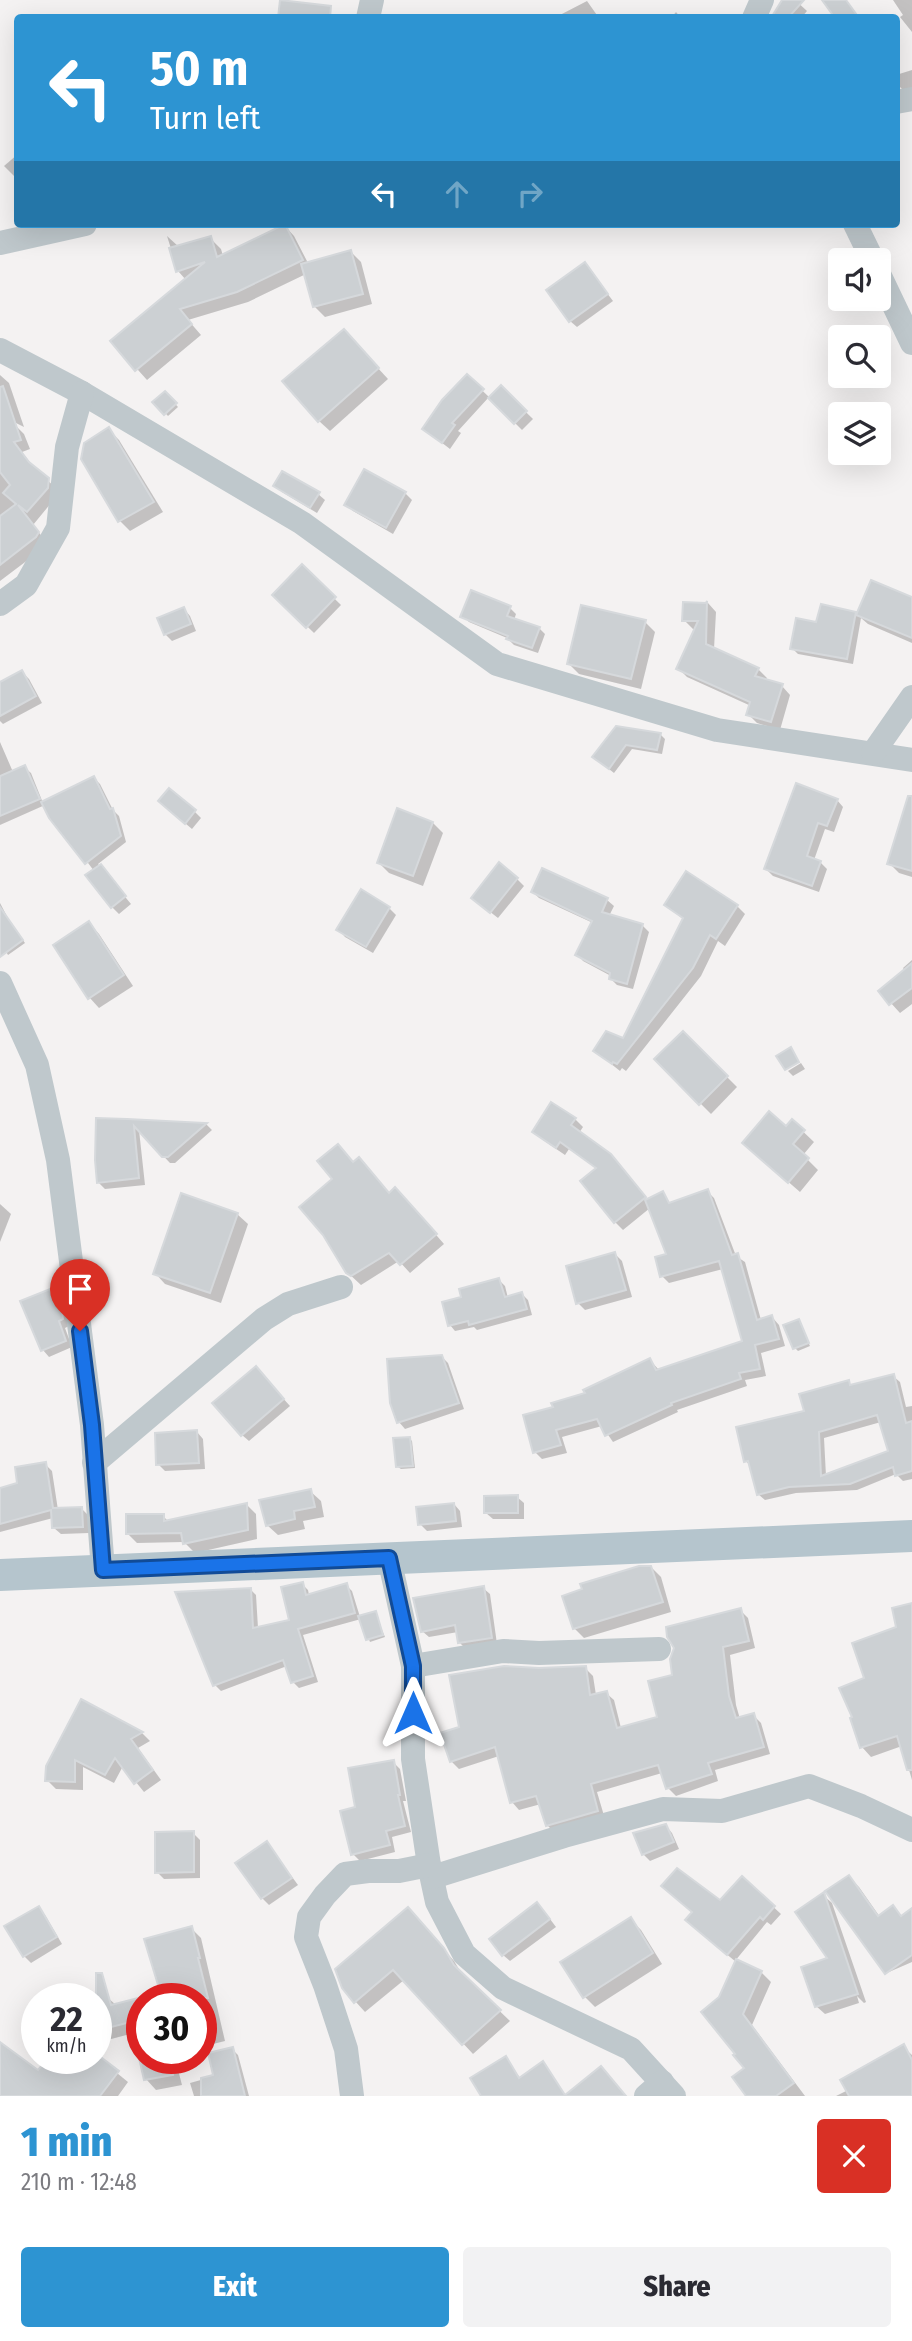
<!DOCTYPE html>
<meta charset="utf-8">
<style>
:root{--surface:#fff;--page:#f2f2f3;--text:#2b2b33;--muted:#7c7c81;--accent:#2d94d2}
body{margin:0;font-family:"Fira Sans Condensed",sans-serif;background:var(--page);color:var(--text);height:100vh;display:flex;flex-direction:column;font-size:26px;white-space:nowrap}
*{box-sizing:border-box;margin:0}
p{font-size:23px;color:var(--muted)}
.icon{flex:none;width:38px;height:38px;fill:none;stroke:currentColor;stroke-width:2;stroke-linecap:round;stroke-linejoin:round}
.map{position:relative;height:2096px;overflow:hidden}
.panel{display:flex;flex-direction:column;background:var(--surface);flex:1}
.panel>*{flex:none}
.hud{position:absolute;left:14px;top:14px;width:886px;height:214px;border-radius:7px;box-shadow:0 7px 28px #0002;background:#2d94d2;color:#fff;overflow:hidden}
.buttons{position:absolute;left:828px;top:248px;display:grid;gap:14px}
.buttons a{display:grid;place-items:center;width:63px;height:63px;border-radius:7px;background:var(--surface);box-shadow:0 7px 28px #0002;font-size:35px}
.speed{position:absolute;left:21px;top:1983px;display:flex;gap:14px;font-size:35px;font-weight:700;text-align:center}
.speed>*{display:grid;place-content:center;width:91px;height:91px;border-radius:50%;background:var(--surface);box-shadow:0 7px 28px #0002;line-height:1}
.speed small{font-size:18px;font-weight:400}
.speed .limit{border:10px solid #d22;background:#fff;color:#111}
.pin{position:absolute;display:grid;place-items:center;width:60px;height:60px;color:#fff;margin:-72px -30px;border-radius:50% 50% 50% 0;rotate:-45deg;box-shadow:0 0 7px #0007}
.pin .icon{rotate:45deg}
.me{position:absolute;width:77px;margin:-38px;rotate:0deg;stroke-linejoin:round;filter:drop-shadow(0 0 5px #0008)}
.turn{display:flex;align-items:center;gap:24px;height:147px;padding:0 21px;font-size:32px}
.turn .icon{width:91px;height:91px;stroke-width:2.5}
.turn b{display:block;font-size:49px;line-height:60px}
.lanes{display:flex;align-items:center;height:66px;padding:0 21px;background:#0003;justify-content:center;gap:35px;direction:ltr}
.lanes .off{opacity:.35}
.round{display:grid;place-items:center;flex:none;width:74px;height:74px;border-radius:7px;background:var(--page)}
.summary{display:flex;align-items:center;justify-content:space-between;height:119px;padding:0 21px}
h1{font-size:42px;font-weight:800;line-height:52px;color:var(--accent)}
.button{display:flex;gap:14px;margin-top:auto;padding:14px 21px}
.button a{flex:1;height:80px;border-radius:7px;background:var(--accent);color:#fff;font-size:28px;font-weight:800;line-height:80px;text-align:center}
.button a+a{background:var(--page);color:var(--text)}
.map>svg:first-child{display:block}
.shadow{fill:#0003;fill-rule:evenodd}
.building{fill:#ccd0d3;stroke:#d6d9dc;stroke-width:2;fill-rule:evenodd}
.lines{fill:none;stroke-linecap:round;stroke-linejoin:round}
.minor{stroke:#bfc8cc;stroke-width:24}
.major{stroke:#b5c5cd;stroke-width:32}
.route-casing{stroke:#114b97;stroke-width:18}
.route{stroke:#1a73e8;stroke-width:12}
</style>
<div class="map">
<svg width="912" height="2096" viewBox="0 0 912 2096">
<rect width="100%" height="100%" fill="#f4f2f2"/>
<!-- shadow -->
<g class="shadow">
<path d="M784,0H795L807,11L801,18H772Z"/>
<path d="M893,0H912V32L900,17L903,15Z"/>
<path d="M587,1L599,18H548L556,14L558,16Z"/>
<path d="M676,12L681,18H671Z"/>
<path d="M912,70V92L906,93L899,86L896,75Z"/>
<path d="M18,154V180L4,166Z"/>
<path d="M284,225L294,236L308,263L351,252L361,262L372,304L325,317L315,307L306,274L248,302L188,320L201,335L147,380L112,341L186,280L178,271L167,236L179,247L210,238L221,249L223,256Z"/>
<path d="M585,264L613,301L577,327L570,321Z"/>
<path d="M354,342L388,379L330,431L319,421Z"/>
<path d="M0,375L9,383L24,427L0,415Z"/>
<path d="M467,376L489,397L458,431L461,433L450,449L424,429Z"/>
<path d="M501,388L533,419L522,430L490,398Z"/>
<path d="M165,393L178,407L168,416L155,402Z"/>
<path d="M15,425L24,434L30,449L22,452L35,469L57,489L56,497L33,525L47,543L45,547L0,581V430Z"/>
<path d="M109,430L119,440L163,512L130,531L120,521L82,459Z"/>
<path d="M275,486L318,494L325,500L317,513L282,492Z"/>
<path d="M405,493L412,500L393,534L353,511L346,504Z"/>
<path d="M302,567L341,605L314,633L275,595Z"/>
<path d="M872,582L912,599V643L868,624L861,618L853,664L798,654L792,648L818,624L855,614L857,616Z"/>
<path d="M685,603H708L716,612L714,649L758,669L767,678L765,681L782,686L790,695L780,730L757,723L748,714L751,706L687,677L679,669L697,629H693L684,620Z"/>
<path d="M510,608L516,614L514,620L539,628L545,634L538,653L514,645L507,638L469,622L463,616Z"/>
<path d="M184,609L190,616L196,631L172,641L165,634Z"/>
<path d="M645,622L655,632L641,689L579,674L569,664Z"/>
<path d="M22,672L29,679L42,703L3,724L0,721V684Z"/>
<path d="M616,727L660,734L665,739L662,754L632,749L614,773L600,762Z"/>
<path d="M0,742L13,772L24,767L31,773L43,803L94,778L100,784L113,810L119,816L126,842L98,864L131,904L119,914L112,907L94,871L45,805L0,825Z"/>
<path d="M837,800L843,807L834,832L825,829L814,860L821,863L827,869L819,892L773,876L766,869Z"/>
<path d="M167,808L195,812L201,818L192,829Z"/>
<path d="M912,820V877L899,873L889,863Z"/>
<path d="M433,823L443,833L423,886L389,873L379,863Z"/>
<path d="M517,879L524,886L498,918L480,904Z"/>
<path d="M533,892L607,900L614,906L609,916L643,926L649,932L633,989L617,985L611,979V976L583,961L577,954L593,923L539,898Z"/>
<path d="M0,903L10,922L25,943L8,955L0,941Z"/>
<path d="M666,905L737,906L745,914L725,946L718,941L701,976L626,1071L622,1068L620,1071L595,1051L624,1040L684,920Z"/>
<path d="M389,908L396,915L373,953L345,937L339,930Z"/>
<path d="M89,923L99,934L133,986L99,1008L89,997Z"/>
<path d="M912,960V1004L900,1013L880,991L905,971L903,968Z"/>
<path d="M683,1033L737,1087L711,1114L656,1059Z"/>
<path d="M801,1063L805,1069L793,1076L788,1071Z"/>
<path d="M575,1119L583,1127L579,1133L610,1155L650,1204L662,1193L671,1204L707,1191L714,1198L736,1256L745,1262L761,1320L772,1317L779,1325L785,1346L761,1353L766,1376L745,1380L747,1386L677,1410L678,1412L613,1442L602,1426L562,1437L567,1453L542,1459L535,1452L555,1408L587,1394L650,1360L659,1370L744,1342L723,1269L669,1283L662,1276L668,1256L650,1208L623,1230L615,1222L598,1169L569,1149L565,1155L543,1140L535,1132Z"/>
<path d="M98,1120L206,1124L212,1130L175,1163H170L139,1130L145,1185L105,1189L98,1182Z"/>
<path d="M792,1121L814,1142L803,1155L818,1170L800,1192L755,1153Z"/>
<path d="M353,1163L390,1194L404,1198L444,1244L410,1273L399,1261L361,1285L347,1272L334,1180Z"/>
<path d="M0,1204L11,1214L0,1242Z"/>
<path d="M237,1214L248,1224L221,1303L165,1284L155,1273Z"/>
<path d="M615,1254L622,1261L632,1297L585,1310L578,1303Z"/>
<path d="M499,1280L505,1286L508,1298L522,1294L528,1300L532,1315L477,1330L474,1327L455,1331L450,1325L464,1298Z"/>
<path d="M49,1291L62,1303L68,1319L69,1326L65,1328L72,1347L49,1357L43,1350Z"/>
<path d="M798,1321L810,1346L798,1351L795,1348Z"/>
<path d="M441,1356L448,1363L464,1409L405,1429L399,1422Z"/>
<path d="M262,1375L290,1406L249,1441L242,1435Z"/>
<path d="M893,1376L900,1382L906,1407L912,1406V1479L903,1481L896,1474L857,1490L796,1493L765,1500L758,1494L751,1467L746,1461L848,1382L853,1387ZM881,1422L890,1452L826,1476L824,1438Z"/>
<path d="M197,1432L203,1439L205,1469L165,1471L158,1464Z"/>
<path d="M409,1438L412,1441L415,1468L401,1469L398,1467Z"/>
<path d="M45,1464L52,1471L58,1510L82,1509L89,1516V1533L61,1534L54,1528L53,1518L0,1532V1489L19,1484Z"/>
<path d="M310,1491L321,1501L324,1517L303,1521L305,1529L278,1535L267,1525Z"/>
<path d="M517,1497L524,1503V1519H493L486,1513Z"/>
<path d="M454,1504L460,1511L462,1527L427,1531L420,1524Z"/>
<path d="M247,1505L256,1514L257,1539L195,1553L184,1542L137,1543L127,1533L163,1516L169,1522Z"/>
<path d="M651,1567L661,1577L671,1612L584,1638L574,1628Z"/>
<path d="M302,1584L308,1590L309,1595L346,1585L352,1591L360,1617L375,1613L385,1637L370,1642L361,1619L303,1635L318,1682L299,1688L293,1682L287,1666L221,1691L215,1685L250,1589L256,1595L258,1628L291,1621Z"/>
<path d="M483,1588L490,1594L497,1644L466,1649L460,1643L458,1632L429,1637L422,1631Z"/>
<path d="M740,1610L748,1618L755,1648L730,1655L736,1705L740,1719L753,1715L761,1723L770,1754L715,1770L718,1781L676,1796L668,1788L662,1773L597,1792L605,1819L555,1833L547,1825L541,1804L519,1810L512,1802L499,1756L459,1769L452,1762L443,1734L461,1728L539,1670L585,1668L593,1676L596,1695L606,1693L614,1700L621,1728L659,1718L674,1676Z"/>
<path d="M912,1627V1780L902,1746L871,1757L862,1747L866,1679Z"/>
<path d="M82,1702L142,1733L150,1741L138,1748L161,1780L144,1792L123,1766L114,1783L83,1767V1790L56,1789L47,1780Z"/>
<path d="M393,1762L400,1769L406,1801H403L411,1832L392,1837L395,1852L360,1861L353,1854L357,1809Z"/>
<path d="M666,1826L672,1833L679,1849L650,1861L643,1854Z"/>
<path d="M193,1833L200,1840V1878L164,1879L157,1872Z"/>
<path d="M267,1843L298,1885L269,1905L262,1898Z"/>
<path d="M849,1877L859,1887L880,1917L893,1907L903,1917L912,1910V1962L889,1972L879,1962Z"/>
<path d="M742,1878L781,1914L771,1925L767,1922L735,1961L761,1972L771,1982L752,2025L805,2096H749L746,2069L721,1998L736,1962L694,1927Z"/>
<path d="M823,1895L832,1903L866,2002L864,2003L857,1996L859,2003L825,2014L816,2006L830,1959Z"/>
<path d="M39,1909L45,1915L62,1944L31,1963L24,1956Z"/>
<path d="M544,1911L556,1927L510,1961L503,1955Z"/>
<path d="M630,1919L641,1930L662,1964L595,2007L584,1996Z"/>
<path d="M418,1920L454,1961L463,1976L510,2021L473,2054L404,1980L365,2012L355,2001Z"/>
<path d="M191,1928L201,1938L225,2041L201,2047V1998H143L162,1994Z"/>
<path d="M108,1998L116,2005L142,1999V2058H175L182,2085L156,2090L146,2079L134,2033L96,2043V2001Z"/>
<path d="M0,2045L39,2073L50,2058H96V2056L128,2082L118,2096H0Z"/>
<path d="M903,2047L912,2055V2096H836L848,2090Z"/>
<path d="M232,2049L238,2055L249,2096H194L190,2083L215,2076Z"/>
<path d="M505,2058L521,2079L543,2064L566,2096H625H483Z"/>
</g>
<!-- building -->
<g class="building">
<path d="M280,0L331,6L330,18H278Z"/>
<path d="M782,0H804L788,18H771Z"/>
<path d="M822,0H846L859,18H835Z"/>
<path d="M285,224L303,260L237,292L180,309L192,324L135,371L110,341L205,262L176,272L169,248L211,236L217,257Z"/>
<path d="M351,250L363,294L313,307L301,264Z"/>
<path d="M585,262L608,294L569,322L546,290Z"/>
<path d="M344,329L379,368L318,422L282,381Z"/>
<path d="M467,374L484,389L452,423L455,425L442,443L422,429L442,400Z"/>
<path d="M501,385L527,411L514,424L488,398Z"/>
<path d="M3,386L21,440L14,442L29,462L49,478L48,488L27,512L18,505L39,532L36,537L0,565V516L16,504L3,493L10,485L0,472V387Z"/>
<path d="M165,391L177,403L164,415L152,402Z"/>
<path d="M109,427L154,502L118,522L81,459L84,443Z"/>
<path d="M364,469L406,492L386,528L344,505Z"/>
<path d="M282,471L320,492L310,508L273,486Z"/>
<path d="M302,564L336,597L306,628L272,595Z"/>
<path d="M871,580L912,597V638L856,615Z"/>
<path d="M471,590L511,606L507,616L540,627L532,648L506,639L508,636L460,617Z"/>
<path d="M707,601L706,644L759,668L755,676L783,684L771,722L746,715L750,702L676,669L698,621H682L683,602L706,603Z"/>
<path d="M821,604L856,612L847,659L790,649L796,618L816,622Z"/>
<path d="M581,605L646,620L631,679L567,664Z"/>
<path d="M184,607L191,624L164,635L157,618Z"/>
<path d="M22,670L36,696L0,716V682Z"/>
<path d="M616,726L661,733L657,750L626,745L609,769L592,757Z"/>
<path d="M25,765L40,799L0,816V776Z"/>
<path d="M94,776L110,809L113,808L121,836L85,864L49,818L41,802Z"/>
<path d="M796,783L838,799L827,826L818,823L807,856L821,861L812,886L764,869Z"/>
<path d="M169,788L196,810L185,824L158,801Z"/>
<path d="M908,796H912V871L887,864Z"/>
<path d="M397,808L433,822L413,876L377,863Z"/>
<path d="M499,862L518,878L490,913L471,898Z"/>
<path d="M101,864L126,896L111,908L85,875Z"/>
<path d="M542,868L608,898L602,912L643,924L627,984L609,979L610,973L575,955L592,921L531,892Z"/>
<path d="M686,871L738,905L716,939L710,935L693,968L617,1064L613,1062L612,1064L593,1051L606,1031L623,1038L683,918L664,905Z"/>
<path d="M361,889L390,907L366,947L336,930Z"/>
<path d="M0,907L23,940L0,957Z"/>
<path d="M89,921L124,975L88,999L53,945Z"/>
<path d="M912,963V988L889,1005L878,991Z"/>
<path d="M683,1031L728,1076L699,1105L654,1059Z"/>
<path d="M791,1047L799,1062L785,1070L776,1056Z"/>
<path d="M551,1102L576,1118L571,1125L611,1154L646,1197L614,1223L580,1181L596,1168L560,1142L556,1148L532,1132Z"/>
<path d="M769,1111L786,1126L792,1119L805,1130L793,1144L809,1158L788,1183L742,1143Z"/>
<path d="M96,1118L127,1119L207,1123L168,1157H162L134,1126L139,1178L97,1183L95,1160Z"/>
<path d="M338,1144L353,1162L359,1157L389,1193L395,1187L437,1234L400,1265L389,1253L351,1276L346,1273L323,1235L299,1207L332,1179L317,1161Z"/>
<path d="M708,1189L732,1255L738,1253L757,1320L772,1315L779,1339L755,1345L760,1369L739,1373L741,1379L671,1403L672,1405L605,1436L597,1419L556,1430L561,1445L533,1453L523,1415L553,1407L551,1403L585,1393L583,1390L650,1358L656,1370L742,1341L719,1261L660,1277L655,1257L666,1254L645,1200L663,1191L669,1203Z"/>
<path d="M181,1193L238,1213L210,1293L153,1274Z"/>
<path d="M615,1252L626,1290L576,1304L566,1266Z"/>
<path d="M499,1278L505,1297L522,1292L527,1309L469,1325L468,1321L448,1326L442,1302L461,1297L459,1289Z"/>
<path d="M50,1289L52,1295L55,1294L62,1311L63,1319L59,1321L66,1341L41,1351L20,1301Z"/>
<path d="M799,1319L809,1343L793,1349L783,1325Z"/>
<path d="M442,1355L459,1403L397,1423L390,1403L387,1359Z"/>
<path d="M256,1366L284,1399L241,1436L212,1403Z"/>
<path d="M894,1374L906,1423L912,1421V1471L895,1476L893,1467L850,1484L789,1487L757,1495L748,1461L744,1462L736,1427L804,1411L799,1394L849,1380L850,1385ZM877,1415L888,1451L821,1476L819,1432Z"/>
<path d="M197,1430L199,1463L156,1465L155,1433Z"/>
<path d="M410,1437L413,1466L396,1467L393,1438Z"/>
<path d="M46,1462L53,1508L82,1507L83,1527L52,1528L51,1510L0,1524V1488L17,1483L15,1467Z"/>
<path d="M311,1489L315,1507L294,1511L295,1519L266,1526L259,1500Z"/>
<path d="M518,1495V1513H484V1496Z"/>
<path d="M247,1503L248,1530L183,1544L181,1533L126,1534V1514H164V1521Z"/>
<path d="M454,1503L456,1521L418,1525L416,1507Z"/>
<path d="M639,1566H651L663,1602L573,1629L562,1596L582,1589L580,1584Z"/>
<path d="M303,1582L306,1595L347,1583L355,1613L298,1629L313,1676L291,1683L283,1660L213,1686L175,1592L251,1588L253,1628L289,1620L281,1587Z"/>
<path d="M484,1586L492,1638L458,1643L455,1625L421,1632L413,1598Z"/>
<path d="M912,1603V1770H907L897,1736L860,1748L850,1718L852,1717L839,1688L864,1678L852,1643L896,1627L892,1608Z"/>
<path d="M741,1608L749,1641L723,1647L729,1696L736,1718L754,1713L764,1747L708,1763L712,1774L666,1789L658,1765L591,1784L598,1811L546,1826L536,1796L510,1803L495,1747L450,1762L440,1733L459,1727L449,1675L504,1666L539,1668L586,1666L590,1695L607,1691L617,1728L657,1717L648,1681L672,1675L670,1659L674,1648L667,1637L666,1627Z"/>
<path d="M376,1611L383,1635L366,1640L358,1616Z"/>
<path d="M81,1699L143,1732L131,1739L153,1770L134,1784L115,1758L105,1775L75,1760V1782L45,1781L46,1766Z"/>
<path d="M394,1760L400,1795H398L405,1826L386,1831L390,1845L351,1855L340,1811L355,1807L348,1768Z"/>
<path d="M666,1824L674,1842L642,1855L633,1833Z"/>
<path d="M194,1831V1872L155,1873V1832Z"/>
<path d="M267,1841L292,1878L261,1899L235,1863Z"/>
<path d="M677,1868L720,1900L742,1876L775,1906L763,1920L760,1917L727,1955L685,1920L692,1912L661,1886Z"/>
<path d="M849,1875L878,1916L893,1905L901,1916L912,1908V1955L885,1974L825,1891Z"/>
<path d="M824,1892L858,1994L815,2007L801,1967L827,1958L795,1912Z"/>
<path d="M537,1902L550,1919L502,1956L489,1939Z"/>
<path d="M39,1906L57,1937L23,1957L4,1926Z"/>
<path d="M408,1907L444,1948L454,1965L501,2010L462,2045L393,1970L354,2003L342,1988L335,1969Z"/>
<path d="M631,1917L653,1953L583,1998L560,1962Z"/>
<path d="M192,1926L200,1958H198L208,1998H162L144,1939Z"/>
<path d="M736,1959L762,1971L743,2014L794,2083L776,2096H746L732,2077L744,2068L733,2055L735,2054L701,2012L719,1997Z"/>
<path d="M96,1973H102L111,2005L142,1997V2019L96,2031Z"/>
<path d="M0,2042L38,2070L48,2058H102L119,2071L100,2096H0Z"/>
<path d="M904,2044L912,2060V2096H849L840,2080Z"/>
<path d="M233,2047L245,2096H201V2078L213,2075L208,2053Z"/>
<path d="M506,2056L519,2078L543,2061L565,2095L601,2066L626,2096H481L470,2078Z"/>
<path d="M139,2058H169L173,2075L144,2080Z"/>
</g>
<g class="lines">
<!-- minor -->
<g class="minor">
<path d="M368,18L372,0"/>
<path d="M754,18L762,0"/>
<path d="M896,102L912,99"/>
<path d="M855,224L873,261"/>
<path d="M0,243L85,224"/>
<path d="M878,272L912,343"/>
<path d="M0,350L82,393L302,523L497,664L717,730L912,760"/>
<path d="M0,604L26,585L58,528L67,447L82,393"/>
<path d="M873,753L912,697"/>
<path d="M0,983L37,1065L58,1160L92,1425L103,1570"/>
<path d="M94,1463L264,1319L288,1304L341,1287"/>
<path d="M389,1558L413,1666V1759L429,1865L437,1902L464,1954L503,1988L631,2049L674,2096"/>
<path d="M413,1666L503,1651L539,1653L659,1649"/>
<path d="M433,1877L564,1836L663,1809L722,1811L809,1786L861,1806L912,1830"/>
<path d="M352,2096L346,2049L325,1985L306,1937L309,1917L325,1895L345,1874L368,1871H399L429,1865"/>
<path d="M646,2096L662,2082"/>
</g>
<!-- major -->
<path class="major" d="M0,1575L912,1536"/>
</g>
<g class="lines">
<!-- route casing -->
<g class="route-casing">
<path id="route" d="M80,1331L92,1425L103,1570L389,1558L413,1666V1713"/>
</g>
<!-- route -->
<use href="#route" class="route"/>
</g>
</svg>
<div class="buttons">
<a><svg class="icon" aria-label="sound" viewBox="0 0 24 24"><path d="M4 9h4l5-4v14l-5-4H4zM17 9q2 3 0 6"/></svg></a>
<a><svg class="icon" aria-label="search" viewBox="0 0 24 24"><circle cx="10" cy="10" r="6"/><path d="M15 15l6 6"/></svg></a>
<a><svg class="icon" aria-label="layers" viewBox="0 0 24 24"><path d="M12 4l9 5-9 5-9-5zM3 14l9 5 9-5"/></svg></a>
</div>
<div class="speed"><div>22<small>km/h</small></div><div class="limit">30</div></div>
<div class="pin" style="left:80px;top:1331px;background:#d93025"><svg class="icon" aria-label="arrive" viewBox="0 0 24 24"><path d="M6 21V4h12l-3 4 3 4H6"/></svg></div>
<svg class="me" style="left:413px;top:1713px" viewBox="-20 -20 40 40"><path d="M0-17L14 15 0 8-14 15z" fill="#1a73e8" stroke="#fff" stroke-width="4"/></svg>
<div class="hud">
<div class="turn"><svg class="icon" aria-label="left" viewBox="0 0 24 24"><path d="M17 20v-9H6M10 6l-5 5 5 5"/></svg><div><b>50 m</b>Turn left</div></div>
<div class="lanes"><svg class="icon" aria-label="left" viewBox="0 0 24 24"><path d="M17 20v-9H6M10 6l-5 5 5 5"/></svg><svg class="icon off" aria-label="ahead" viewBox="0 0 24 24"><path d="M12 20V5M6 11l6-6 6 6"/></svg><svg class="icon off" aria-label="right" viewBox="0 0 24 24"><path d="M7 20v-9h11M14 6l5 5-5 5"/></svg></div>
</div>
</div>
<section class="panel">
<div class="summary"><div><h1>1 min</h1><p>210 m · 12:48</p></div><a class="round" style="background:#d93025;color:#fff"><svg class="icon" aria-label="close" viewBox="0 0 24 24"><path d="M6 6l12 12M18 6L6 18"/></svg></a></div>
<div class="button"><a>Exit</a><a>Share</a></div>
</section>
